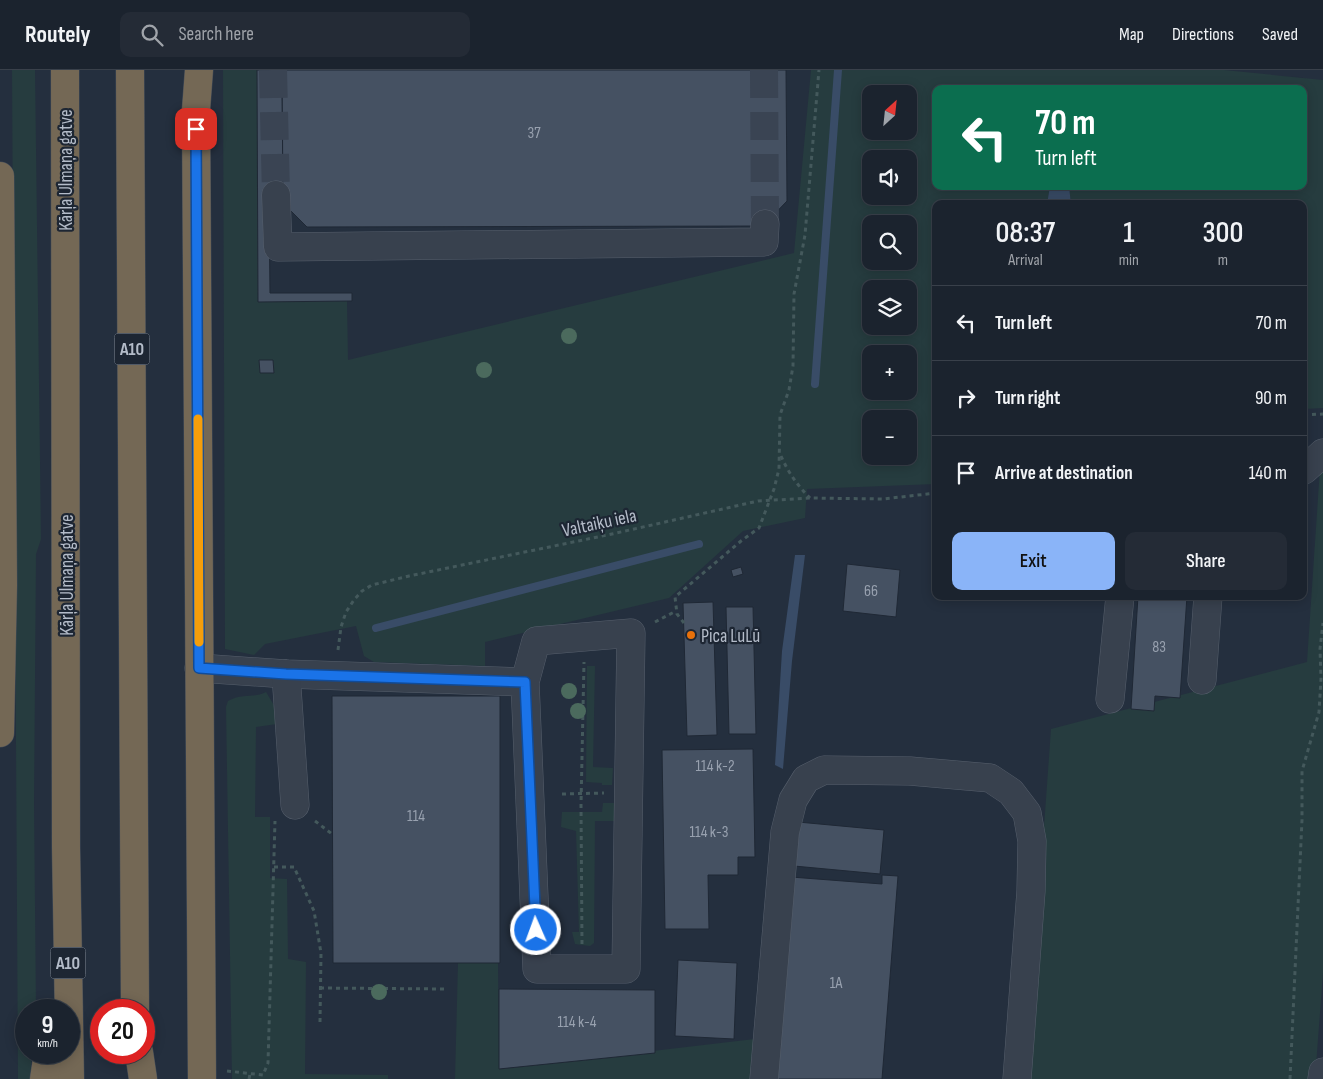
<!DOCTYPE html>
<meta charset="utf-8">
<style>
:root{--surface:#1b232e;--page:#242b36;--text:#f1f3f6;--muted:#a0a4aa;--line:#39404a;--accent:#8ab4f8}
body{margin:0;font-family:"Sofia Sans Condensed",sans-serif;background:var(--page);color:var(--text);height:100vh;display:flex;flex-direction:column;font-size:19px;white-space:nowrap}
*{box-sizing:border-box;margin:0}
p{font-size:16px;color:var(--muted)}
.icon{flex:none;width:28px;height:28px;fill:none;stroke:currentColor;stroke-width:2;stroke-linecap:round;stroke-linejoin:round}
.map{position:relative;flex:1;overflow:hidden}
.details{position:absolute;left:932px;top:130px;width:375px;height:400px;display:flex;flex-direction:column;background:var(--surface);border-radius:10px;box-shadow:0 2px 12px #0003,0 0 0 1px var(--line)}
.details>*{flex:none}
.top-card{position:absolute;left:932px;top:15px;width:375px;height:105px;border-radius:10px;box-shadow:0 2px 12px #0003,0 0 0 1px var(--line);background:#0b6e4f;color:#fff;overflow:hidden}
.needle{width:32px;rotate:27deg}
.buttons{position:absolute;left:862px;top:15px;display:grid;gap:10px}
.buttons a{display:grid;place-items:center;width:55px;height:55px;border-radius:10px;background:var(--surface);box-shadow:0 2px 12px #0003,0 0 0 1px var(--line);font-size:25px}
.speed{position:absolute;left:15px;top:929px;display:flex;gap:10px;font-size:25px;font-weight:700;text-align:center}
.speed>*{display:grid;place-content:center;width:65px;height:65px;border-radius:50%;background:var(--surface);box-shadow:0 2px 12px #0003,0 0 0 1px var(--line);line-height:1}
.speed small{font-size:12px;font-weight:400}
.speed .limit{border:8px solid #d22;background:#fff;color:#111}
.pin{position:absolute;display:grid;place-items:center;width:42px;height:42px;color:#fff;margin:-21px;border-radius:10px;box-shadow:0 2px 8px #0006}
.me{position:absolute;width:55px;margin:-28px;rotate:358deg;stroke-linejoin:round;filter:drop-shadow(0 0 4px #0008)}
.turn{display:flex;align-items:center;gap:18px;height:105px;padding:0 20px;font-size:22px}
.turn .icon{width:65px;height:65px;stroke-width:2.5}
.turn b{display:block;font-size:35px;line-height:42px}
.eta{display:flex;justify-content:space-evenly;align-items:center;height:85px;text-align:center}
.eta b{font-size:30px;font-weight:600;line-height:35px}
.action{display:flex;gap:10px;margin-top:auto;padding:10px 20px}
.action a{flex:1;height:58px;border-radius:10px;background:var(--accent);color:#111;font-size:20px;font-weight:600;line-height:58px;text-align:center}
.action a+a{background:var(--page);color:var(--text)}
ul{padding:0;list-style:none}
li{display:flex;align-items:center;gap:15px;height:75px;padding:0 20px;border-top:1px solid var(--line)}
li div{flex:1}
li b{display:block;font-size:19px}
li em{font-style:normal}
header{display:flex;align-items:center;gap:30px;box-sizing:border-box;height:70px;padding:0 25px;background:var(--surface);border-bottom:1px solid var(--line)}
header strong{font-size:24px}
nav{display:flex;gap:28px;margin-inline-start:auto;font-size:18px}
.search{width:350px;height:45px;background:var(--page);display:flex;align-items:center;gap:12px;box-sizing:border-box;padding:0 18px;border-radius:10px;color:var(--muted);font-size:19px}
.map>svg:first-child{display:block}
.green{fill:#263c3f;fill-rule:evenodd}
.water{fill:#394c67}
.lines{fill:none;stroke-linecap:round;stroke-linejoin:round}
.stream{stroke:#394c67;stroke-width:8}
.building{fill:#455162;stroke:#1f2835}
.minor-tunnel{stroke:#3a4453;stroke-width:28;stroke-dasharray:28 14;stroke-linecap:butt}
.minor-casing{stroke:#565f6c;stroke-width:29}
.highway-casing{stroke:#434c59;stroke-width:29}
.path{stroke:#44595c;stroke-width:3;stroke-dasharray:4 4;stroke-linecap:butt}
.minor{stroke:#38414e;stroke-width:28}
.highway{stroke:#746855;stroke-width:28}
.tree{fill:#4b6a5d}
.route-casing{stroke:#114b97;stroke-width:12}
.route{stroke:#1a73e8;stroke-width:9}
.slow{stroke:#f59e0b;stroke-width:9}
.food-dot{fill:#e8710a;stroke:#1d2633;stroke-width:2}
.labels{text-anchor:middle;stroke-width:4.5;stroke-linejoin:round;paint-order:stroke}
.number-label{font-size:16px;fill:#98a1af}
.shield{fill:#1d2633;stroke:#878f9c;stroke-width:1}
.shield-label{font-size:18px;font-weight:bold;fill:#b4bcc9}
.street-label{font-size:19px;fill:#b4bcc9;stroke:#1d2633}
.poi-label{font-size:19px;fill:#b4bcc9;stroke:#1d2633;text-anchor:start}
</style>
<header>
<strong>Routely</strong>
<div class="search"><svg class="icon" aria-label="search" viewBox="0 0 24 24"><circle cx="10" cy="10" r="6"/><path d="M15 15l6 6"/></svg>Search here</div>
<nav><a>Map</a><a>Directions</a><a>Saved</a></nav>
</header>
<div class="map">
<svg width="1323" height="1009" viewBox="0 0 1323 1009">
<rect width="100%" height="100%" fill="#242f3e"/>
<!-- green -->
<g class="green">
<path d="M12,0H35L41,469L36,484L34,733L36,939L26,940V982L32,983L30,1009H18Z"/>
<path d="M223,0H257L258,231H347L348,290L794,183L811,0H1224L1323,10V338L1304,339V134H1071L1069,116H1304V19H936V116H1050L1047,134H936V414L807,419L805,448L743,461L669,528L485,572V596L374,592L364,586L356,556L265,574L254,585L225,579ZM871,24H909V61H871ZM871,89H909V126H871ZM871,154H909V191H871ZM871,219H909V256H871ZM871,284H909V321H871ZM871,349H909V386H871Z"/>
<path d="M1323,395V903L1315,1009H1026L1051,659L1307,592L1320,398Z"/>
<path d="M587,596H595L593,697L613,698L612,715H602V713L586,712Z"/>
<path d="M266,622L278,642L277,654L256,657L255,747H270V808L287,809L288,889L306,892L305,1004L388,1005V1009H232L226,637L228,631C244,622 252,629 266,622Z"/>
<path d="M603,733H614V751H595L594,873L590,876L575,874L572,862H579L576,761L561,757L562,742H602Z"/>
<path d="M458,893H498L499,999L763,968L758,1009H455Z"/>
</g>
<!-- water -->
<g class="water">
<path d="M1050,116H1069L1071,134H1047Z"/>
<path d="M795,485H805L792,591L783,699L775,695L782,581Z"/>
</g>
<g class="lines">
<!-- stream -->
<g class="stream">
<path d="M815,314L838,0"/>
<path d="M376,558L699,474"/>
</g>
</g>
<!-- building -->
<g class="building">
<path d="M257,0H282L283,124L269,125L270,223H352V231L258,232Z"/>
<path d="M282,0H786L787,131L763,156L307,157L283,133Z"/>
<path d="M259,290H273L274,303H260Z"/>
<path d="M847,494L900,500L896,547L843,541Z"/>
<path d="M741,497L743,504L733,507L731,500Z"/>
<path d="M1138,526H1187L1180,628L1155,626L1154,641L1131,639Z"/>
<path d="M713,532L717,665L687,666L683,533Z"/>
<path d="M726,537H753L756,664H729Z"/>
<path d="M332,626H500V893H333Z"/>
<path d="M753,679L755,787H738V805H708L709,859H665L662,680Z"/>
<path d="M798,752L884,760L880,804L794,796Z"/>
<path d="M882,805L898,806L882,1009H775L791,807L882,814Z"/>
<path d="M678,890L737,893L734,969L675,966Z"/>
<path d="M499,919L655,920V983L499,999Z"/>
</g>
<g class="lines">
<!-- minor-tunnel -->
<g class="minor-tunnel">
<path d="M273,0L276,125"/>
<path d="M764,0L765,154"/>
</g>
<!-- minor casing -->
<g class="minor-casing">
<g id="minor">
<path d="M276,125L278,177L764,172L765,154"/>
<path d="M1304,400L1323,383"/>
<path d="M199,598L286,604L525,612L537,899H626L631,563L536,571L525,612"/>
<path d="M286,604L295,735"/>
<path d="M1202,610L1208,526"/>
<path d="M1110,629L1120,526"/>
<path d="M764,1009L785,762L793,730L806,709L824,700L910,701L990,708L1011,722L1027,743L1032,771L1031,821L1017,1009"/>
<path d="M1322,1009L1323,1002"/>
</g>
</g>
<!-- highway casing -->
<g class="highway-casing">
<g id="highway">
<path d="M65,0L66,777L70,1009"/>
<path d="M130,0L135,940"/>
<path d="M199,0L196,40L202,1009"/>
<path d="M0,106L3,515L0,663"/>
<path d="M139,982L143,1009"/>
<path d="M44,1009L48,982"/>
</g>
</g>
<!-- path -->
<g class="path">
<path d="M1304,345L1323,344"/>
<path d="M781,386C788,402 797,415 810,428"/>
<path d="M655,552L676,541"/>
<path d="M684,553L677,544L675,527L741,471L759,458L774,419L779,399L780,345L789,320L793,296L794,224L805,165L819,0"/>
<path d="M338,580L341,557L346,542L354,530L362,521L372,515L409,506L612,464L758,431L810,428L883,429L936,423"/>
<path d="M562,724L604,723"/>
<path d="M315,751L332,764"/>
<path d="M274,797H294L314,841L321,883L320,952"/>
<path d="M582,874L581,735L584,592"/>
<path d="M320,918L444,919"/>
<path d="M227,1001L263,1005L268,993L275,751"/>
<path d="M249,1009L250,1004"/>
<path d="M1290,1009L1302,750V701L1319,642L1321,609L1320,579L1323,553"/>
</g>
<!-- minor -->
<use href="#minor" class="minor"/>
<!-- highway -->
<use href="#highway" class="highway"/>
</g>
<!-- trees -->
<g class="tree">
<circle cx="569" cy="266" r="8"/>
<circle cx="484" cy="300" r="8"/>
<circle cx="569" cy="621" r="8"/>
<circle cx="578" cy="641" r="8"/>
<circle cx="379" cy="922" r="8"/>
</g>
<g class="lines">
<!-- route casing -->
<g class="route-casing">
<path id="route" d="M196,59L199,598L286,604L525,612L536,860"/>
</g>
<!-- route -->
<use href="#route" class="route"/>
<!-- slow -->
<path class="slow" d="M198,349L199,572"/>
</g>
<!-- markers -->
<circle class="food-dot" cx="691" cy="565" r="5"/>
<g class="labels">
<!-- number labels -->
<g class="number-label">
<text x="534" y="68">37</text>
<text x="871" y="526">66</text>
<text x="1159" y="582">83</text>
<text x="715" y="701">114 k-2</text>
<text x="416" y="751">114</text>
<text x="709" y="767">114 k-3</text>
<text x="836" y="918">1A</text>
<text x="577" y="957">114 k-4</text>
</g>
<!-- shield labels -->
<g class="shield">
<rect x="114.5" y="263.5" width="35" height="31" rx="4"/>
<rect x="50.5" y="877.5" width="35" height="31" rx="4"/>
</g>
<g class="shield-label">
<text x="132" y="285">A10</text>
<text x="68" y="899">A10</text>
</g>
<!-- street labels -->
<g class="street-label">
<text transform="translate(65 100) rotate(-90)" y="7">Kārļa Ulmaņa gatve</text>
<text transform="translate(599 452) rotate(-12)" y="7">Valtaiķu iela</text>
<text transform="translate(66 505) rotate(-90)" y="7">Kārļa Ulmaņa gatve</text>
</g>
<!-- poi labels -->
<g class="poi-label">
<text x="701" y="572">Pica LuLū</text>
</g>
</g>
</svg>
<div class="buttons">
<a><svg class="needle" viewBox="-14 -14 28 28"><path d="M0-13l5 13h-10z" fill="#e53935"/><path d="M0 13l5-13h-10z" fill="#a0a4aa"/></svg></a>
<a><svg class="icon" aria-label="sound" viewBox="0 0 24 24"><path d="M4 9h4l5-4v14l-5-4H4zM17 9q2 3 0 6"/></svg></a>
<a><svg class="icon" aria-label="search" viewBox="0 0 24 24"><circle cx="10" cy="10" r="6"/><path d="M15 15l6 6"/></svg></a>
<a><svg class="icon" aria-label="layers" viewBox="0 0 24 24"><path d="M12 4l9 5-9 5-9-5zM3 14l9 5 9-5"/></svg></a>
<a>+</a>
<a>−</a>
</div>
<div class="speed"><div>9<small>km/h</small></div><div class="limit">20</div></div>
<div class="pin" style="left:196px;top:59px;background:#d93025"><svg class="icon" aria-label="arrive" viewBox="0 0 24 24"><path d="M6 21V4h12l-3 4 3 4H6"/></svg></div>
<svg class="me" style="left:536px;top:860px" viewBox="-20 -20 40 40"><circle r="17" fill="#1a73e8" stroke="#fff" stroke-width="3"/><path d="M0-11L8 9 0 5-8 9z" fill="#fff"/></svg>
<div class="top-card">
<div class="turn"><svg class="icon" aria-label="left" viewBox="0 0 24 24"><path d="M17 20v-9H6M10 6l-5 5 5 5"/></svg><div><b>70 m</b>Turn left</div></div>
</div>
<section class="details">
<div class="eta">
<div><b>08:37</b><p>Arrival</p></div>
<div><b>1</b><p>min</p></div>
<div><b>300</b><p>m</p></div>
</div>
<ul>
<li><svg class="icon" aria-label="left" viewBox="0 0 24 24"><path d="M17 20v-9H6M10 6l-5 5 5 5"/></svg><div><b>Turn left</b></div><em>70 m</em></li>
<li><svg class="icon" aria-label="right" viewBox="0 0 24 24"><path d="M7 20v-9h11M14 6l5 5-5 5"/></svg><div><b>Turn right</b></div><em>90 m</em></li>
<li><svg class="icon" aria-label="arrive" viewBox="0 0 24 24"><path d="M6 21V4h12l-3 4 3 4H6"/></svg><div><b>Arrive at destination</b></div><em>140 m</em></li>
</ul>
<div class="action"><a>Exit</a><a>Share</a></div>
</section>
</div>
